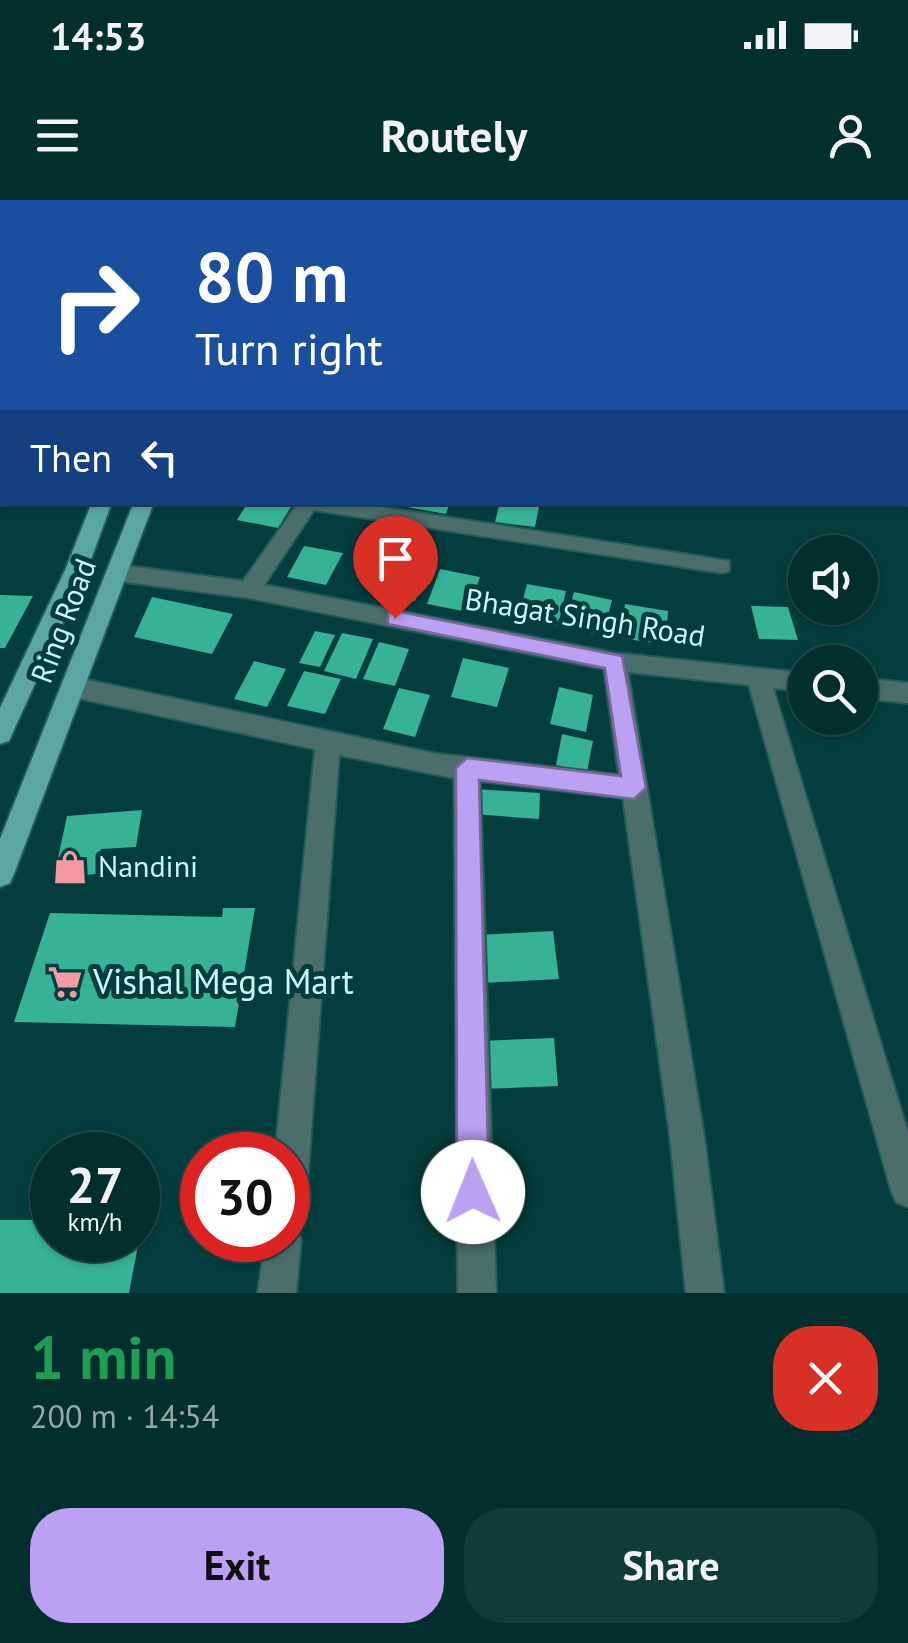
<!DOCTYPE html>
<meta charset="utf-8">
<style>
:root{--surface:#032e2e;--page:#113a3a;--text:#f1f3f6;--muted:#97a8aa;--line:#244a4a;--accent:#bca0f2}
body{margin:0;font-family:"PT Sans",sans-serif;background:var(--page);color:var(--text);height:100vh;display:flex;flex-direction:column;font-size:38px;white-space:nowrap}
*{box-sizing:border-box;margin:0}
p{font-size:32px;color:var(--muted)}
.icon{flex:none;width:55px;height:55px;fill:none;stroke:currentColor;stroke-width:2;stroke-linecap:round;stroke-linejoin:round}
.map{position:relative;height:1093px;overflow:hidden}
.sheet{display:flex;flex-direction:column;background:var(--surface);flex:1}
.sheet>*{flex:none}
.guide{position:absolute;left:0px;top:0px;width:910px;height:305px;box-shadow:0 2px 8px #0004,0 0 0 2px var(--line);background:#1a4fa0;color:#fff;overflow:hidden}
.fabs{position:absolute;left:788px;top:335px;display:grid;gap:20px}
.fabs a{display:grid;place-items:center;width:90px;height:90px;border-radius:50%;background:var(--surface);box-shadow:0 2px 8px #0004,0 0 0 2px var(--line);font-size:50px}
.speed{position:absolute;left:30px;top:932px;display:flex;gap:20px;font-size:50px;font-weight:700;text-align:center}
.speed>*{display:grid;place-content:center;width:130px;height:130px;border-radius:50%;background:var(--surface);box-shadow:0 2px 8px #0004,0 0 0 2px var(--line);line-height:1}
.speed small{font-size:25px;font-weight:400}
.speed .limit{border:15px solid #d22;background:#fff;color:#111}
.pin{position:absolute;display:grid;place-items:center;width:85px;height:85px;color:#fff;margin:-102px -42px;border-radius:50% 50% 50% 0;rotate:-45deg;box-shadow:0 0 10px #0007}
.pin .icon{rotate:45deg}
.me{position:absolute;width:110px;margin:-55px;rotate:359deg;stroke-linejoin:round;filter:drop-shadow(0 0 8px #0008)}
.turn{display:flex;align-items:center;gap:35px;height:210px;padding:0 30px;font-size:45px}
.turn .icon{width:130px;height:130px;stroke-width:2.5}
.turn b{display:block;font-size:70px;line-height:85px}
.then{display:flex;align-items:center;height:95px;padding:0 30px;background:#0003;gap:20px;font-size:38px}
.round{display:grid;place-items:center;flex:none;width:105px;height:105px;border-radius:40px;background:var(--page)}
.head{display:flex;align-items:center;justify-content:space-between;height:170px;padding:0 30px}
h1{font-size:60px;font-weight:700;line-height:75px;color:#1e9e55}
.action{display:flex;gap:20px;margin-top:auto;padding:20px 30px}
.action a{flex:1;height:115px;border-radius:40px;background:var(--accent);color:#111;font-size:40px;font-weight:700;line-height:115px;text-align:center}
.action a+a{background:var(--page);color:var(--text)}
.status{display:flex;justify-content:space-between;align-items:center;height:70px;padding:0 50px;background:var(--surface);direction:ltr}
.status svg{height:28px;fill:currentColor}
header{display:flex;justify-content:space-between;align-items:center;height:130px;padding:0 30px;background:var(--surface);font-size:45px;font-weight:700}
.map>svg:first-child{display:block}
.building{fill:#36b296}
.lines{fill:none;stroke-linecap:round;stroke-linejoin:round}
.street-casing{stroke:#245b5a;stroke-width:4}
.primary-casing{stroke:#245b5a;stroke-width:4}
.street{fill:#4b6e6d;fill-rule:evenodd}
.primary{fill:#59a6a4;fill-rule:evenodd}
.route{fill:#bca0f2;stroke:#7a689d;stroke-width:2.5}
.labels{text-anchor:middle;stroke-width:10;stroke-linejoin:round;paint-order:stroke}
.street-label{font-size:30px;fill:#cbf7f5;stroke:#043d3d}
.poi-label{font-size:30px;fill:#cbf7f5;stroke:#043d3d;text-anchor:start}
.near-poi-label{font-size:35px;fill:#cbf7f5;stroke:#043d3d;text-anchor:start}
</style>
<div class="status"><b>14:53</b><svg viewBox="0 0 49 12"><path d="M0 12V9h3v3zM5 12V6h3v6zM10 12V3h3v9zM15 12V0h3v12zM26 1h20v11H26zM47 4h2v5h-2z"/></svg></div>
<header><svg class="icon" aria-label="menu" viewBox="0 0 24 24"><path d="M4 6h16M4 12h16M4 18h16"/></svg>Routely<svg class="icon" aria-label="person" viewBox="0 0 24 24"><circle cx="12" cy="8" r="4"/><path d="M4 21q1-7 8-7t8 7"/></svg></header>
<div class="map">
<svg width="908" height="1093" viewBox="0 0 908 1093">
<rect width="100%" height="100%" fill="#043d3d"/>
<!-- building -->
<g class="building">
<path d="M248,302H294L278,328L237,320Z"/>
<path d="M409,302H450L446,314L407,307Z"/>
<path d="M500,302H540L535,327L495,322Z"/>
<path d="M304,346L343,353L326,385L287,377Z"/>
<path d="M389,363L426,370L415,401L377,394Z"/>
<path d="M440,369L480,377L468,412L427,404Z"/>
<path d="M527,384L566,391L558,426L518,419Z"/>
<path d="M574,392L612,400L603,436L564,427Z"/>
<path d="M0,395L33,396L5,448H0Z"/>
<path d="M152,397L233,414L212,454L134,437Z"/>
<path d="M625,404L668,411L666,445L621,438Z"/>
<path d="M751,406L788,407L798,440L759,439Z"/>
<path d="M315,431L335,435L320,467L299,463Z"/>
<path d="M342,433L373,439L356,479L324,471Z"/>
<path d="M379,442L409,449L395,486L363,479Z"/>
<path d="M463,458L509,468L497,507L451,497Z"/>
<path d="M254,461L286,469L267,507L234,499Z"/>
<path d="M304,471L341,479L325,514L287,506Z"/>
<path d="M559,487L593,495L586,532L550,524Z"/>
<path d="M399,488L430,495L415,537L383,529Z"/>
<path d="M562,534L593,541L587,572L556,565Z"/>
<path d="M475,589L540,593L539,619L473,614Z"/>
<path d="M142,610L136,647L101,649L97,674L54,677L67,616Z"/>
<path d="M223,708H255L235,827L14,822L50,713L222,717Z"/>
<path d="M553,731L559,779L483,783L479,735Z"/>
<path d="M554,838L558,886L482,889L480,841Z"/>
<path d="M138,1019H143L129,1093H0V1020H52V1040H139Z"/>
</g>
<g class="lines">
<!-- street casing -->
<g class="street-casing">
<g id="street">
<path d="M358,0H370L371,2H359Z"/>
<path d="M679,0H691L692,2H680Z"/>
<path d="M831,0H844L845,2H832Z"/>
<path d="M0,154L2,155V165L0,164Z"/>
<path d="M299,302H349L729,361V371L722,373L314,310L264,385L615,453L805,473V491L773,488L908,933V1007L896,1002L891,990L749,485L628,472L704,936L724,1093H686L670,936L623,598L480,581L496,1093H458L454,578L339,555L306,1000L300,1012L288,1017V955H275L315,549L73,497L65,494L61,487L65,480L73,477L432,553L619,575L604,469L249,398L119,381L108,373L119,365L243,381Z"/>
<path d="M860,478L908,483V503L860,498Z"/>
<path d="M288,1024L296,1027L301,1040L296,1093H258L265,1040H288Z"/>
</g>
</g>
<!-- primary casing -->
<g class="primary-casing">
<g id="primary">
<path d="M92,302H112L88,368L12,534L9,541L0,544V508L66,368Z"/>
<path d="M134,302H154L14,674L10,683L0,687V639Z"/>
</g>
</g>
<!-- street -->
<use href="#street" class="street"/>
<!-- primary -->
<use href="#primary" class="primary"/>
</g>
<!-- route -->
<path class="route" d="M395,411L622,456L646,588L634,599L479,580L489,992L484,1004L473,1008L462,1004L457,992L456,568L467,558L621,576L605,468L388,424V413Z"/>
<!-- icons -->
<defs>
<g id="shop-bare" transform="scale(2.7)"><path d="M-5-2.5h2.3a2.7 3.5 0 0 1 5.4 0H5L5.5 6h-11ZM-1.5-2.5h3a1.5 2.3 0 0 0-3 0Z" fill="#f49aa2" stroke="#043d3d" stroke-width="2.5" paint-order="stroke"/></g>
<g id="supermarket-bare" transform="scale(2.7)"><path d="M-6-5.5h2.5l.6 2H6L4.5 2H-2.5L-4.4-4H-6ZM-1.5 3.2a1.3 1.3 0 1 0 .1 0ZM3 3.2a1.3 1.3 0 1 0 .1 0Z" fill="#f49aa2" stroke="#043d3d" stroke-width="2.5" paint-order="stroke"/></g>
</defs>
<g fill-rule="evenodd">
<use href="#shop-bare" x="70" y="667"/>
<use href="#supermarket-bare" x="65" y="782"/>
</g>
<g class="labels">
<!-- street labels -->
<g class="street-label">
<text transform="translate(585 418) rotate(9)" y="10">Bhagat Singh Road</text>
<text transform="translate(64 421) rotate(-69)" y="10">Ring Road</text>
</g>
<!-- poi labels -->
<g class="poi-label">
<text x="98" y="677">Nandini</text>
</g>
<!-- near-poi labels -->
<g class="near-poi-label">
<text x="93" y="794">Vishal Mega Mart</text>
</g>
</g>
</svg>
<div class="fabs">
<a><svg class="icon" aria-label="sound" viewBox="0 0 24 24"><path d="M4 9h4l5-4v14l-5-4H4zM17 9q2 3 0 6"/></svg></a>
<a><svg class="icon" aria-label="search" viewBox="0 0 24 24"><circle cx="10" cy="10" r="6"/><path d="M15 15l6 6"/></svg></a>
</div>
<div class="speed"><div>27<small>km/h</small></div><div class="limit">30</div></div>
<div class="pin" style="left:395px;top:418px;background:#d93025"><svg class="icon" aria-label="arrive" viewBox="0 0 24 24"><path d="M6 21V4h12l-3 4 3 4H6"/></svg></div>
<svg class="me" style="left:473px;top:992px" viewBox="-20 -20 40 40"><circle r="19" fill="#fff"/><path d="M0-13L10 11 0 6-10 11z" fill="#bca0f2"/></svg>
<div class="guide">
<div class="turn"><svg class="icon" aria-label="right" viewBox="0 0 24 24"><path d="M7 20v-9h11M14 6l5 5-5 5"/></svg><div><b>80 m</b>Turn right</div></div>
<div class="then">Then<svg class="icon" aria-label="left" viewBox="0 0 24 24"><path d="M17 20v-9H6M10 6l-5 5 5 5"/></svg></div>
</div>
</div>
<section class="sheet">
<div class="head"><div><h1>1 min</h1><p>200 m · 14:54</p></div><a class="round" style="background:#d93025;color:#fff"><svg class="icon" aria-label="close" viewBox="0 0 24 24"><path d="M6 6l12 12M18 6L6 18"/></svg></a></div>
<div class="action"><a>Exit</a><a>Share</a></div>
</section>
